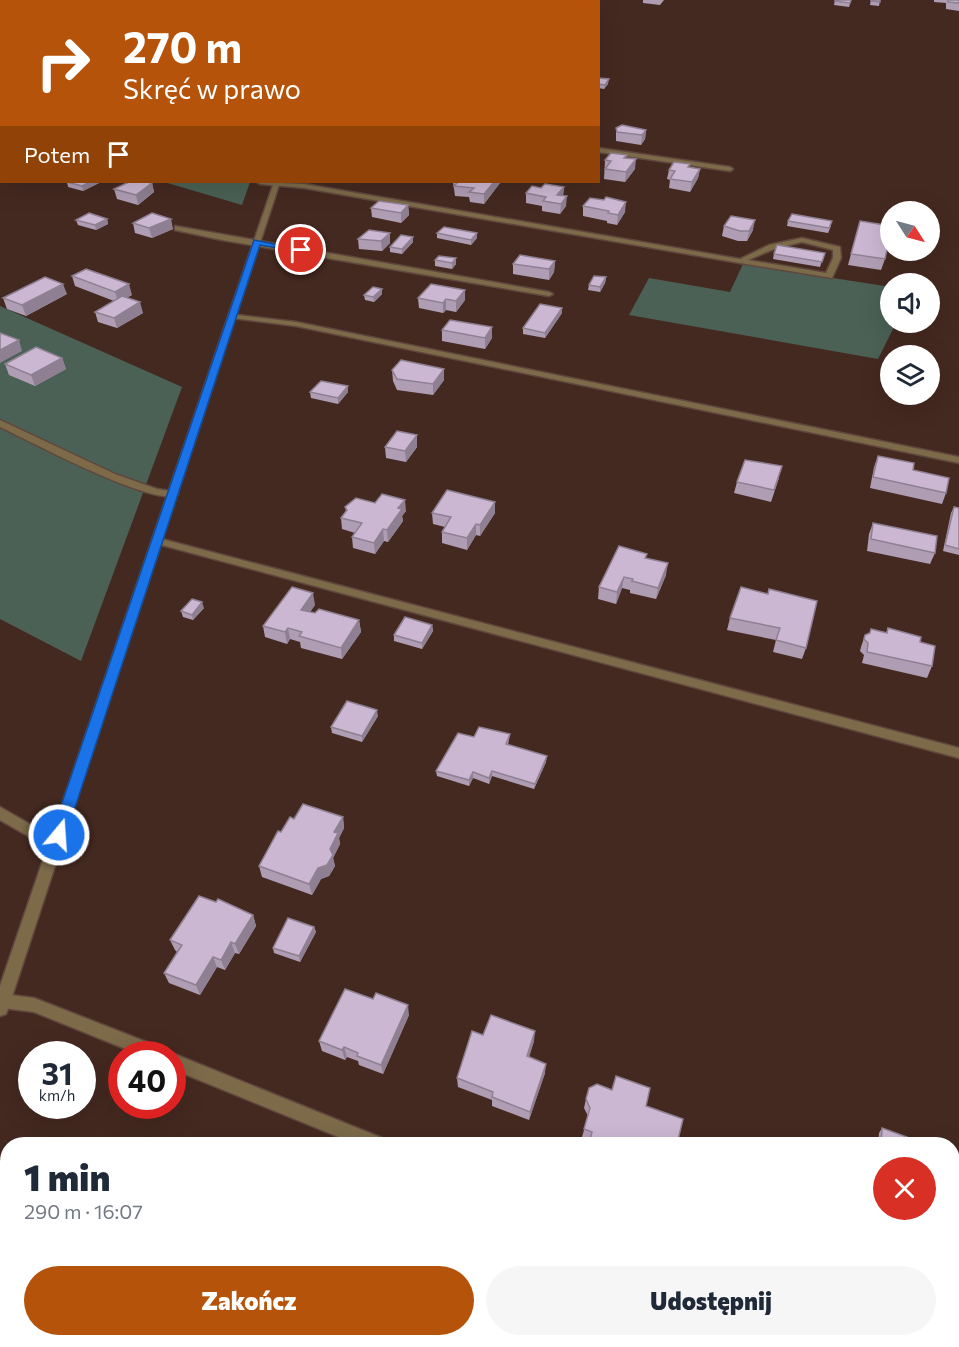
<!DOCTYPE html>
<html lang="pl">
<meta charset="utf-8">
<style>
:root{--surface:#fff;--page:#f6f6f7;--text:#1f2937;--muted:#747a83;--accent:#b45309}
body{margin:0;font-family:Commissioner,sans-serif;background:var(--page);color:var(--text);height:100vh;display:flex;flex-direction:column;font-size:22px;white-space:nowrap}
*{box-sizing:border-box;margin:0}
p{font-size:20px;color:var(--muted)}
.icon{flex:none;width:33px;height:33px;fill:none;stroke:currentColor;stroke-width:2;stroke-linecap:round;stroke-linejoin:round}
.map{position:relative;flex:1;overflow:hidden}
.side{position:absolute;left:0px;top:1137px;width:960px;height:210px;display:flex;flex-direction:column;background:var(--surface);border-radius:24px 24px 0 0;box-shadow:0 6px 24px #0002}
.side>*{flex:none}
.banner{position:absolute;left:0px;top:0px;width:600px;height:183px;box-shadow:0 6px 24px #0002;background:#b45309;color:#fff;overflow:hidden}
.needle{width:39px;rotate:126deg}
.tools{position:absolute;left:880px;top:201px;display:grid;gap:12px}
.tools a{display:grid;place-items:center;width:60px;height:60px;border-radius:50%;background:var(--surface);box-shadow:0 6px 24px #0002;font-size:30px}
.speed{position:absolute;left:18px;top:1041px;display:flex;gap:12px;font-size:30px;font-weight:700;text-align:center}
.speed>*{display:grid;place-content:center;width:78px;height:78px;border-radius:50%;background:var(--surface);box-shadow:0 6px 24px #0002;line-height:1}
.speed small{font-size:15px;font-weight:400}
.speed .limit{border:9px solid #d22;background:#fff;color:#111}
.pin{position:absolute;display:grid;place-items:center;width:51px;height:51px;color:#fff;margin:-26px;border:3px solid #fff;border-radius:50%;box-shadow:0 2px 6px #0007}
.me{position:absolute;width:66px;margin:-33px;rotate:18deg;stroke-linejoin:round;filter:drop-shadow(0 0 4px #0008)}
.turn{display:flex;align-items:center;gap:21px;height:126px;padding:0 24px;font-size:27px}
.turn .icon{width:78px;height:78px;stroke-width:2.5}
.turn b{display:block;font-size:42px;line-height:51px}
.then{display:flex;align-items:center;height:57px;padding:0 24px;background:#0003;gap:12px;font-size:22px}
.round{display:grid;place-items:center;flex:none;width:63px;height:63px;border-radius:32px;background:var(--page)}
.overview{display:flex;align-items:center;justify-content:space-between;height:102px;padding:0 24px}
h1{font-size:36px;font-weight:800;line-height:45px}
.primary-button{display:flex;gap:12px;margin-top:auto;padding:12px 24px}
.primary-button a{flex:1;height:69px;border-radius:36px;background:var(--accent);color:#fff;font-size:24px;font-weight:800;line-height:69px;text-align:center}
.primary-button a+a{background:var(--page);color:var(--text)}
.map>svg:first-child{display:block}
.green{fill:#4b6155}
.lines{fill:none;stroke-linecap:round;stroke-linejoin:round}
.service-casing{stroke:#60473e;stroke-width:3}
.minor-casing{stroke:#60473e;stroke-width:3}
.tertiary-casing{stroke:#60473e;stroke-width:3}
.path{stroke:#958078;stroke-width:1.5;stroke-dasharray:1 2;stroke-linecap:butt}
.service{fill:#7c6a49;fill-rule:evenodd}
.minor{fill:#7c6a49;fill-rule:evenodd}
.tertiary{fill:#7c6a49;fill-rule:evenodd}
.wall{fill:#af9db4}
.shaded-wall{fill:#8e8092}
.building{fill:#cbb7d1;stroke:#8e8092;stroke-width:1.5}
.route{fill:#1a73e8;stroke:#114b97;stroke-width:1.5}
</style>
<div class="map">
<svg width="959" height="1347" viewBox="0 0 959 1347">
<rect width="100%" height="100%" fill="#442920"/>
<!-- green -->
<g class="green">
<path d="M164,182H250L242,205Z"/>
<path d="M743,264L891,287V322L896,323L878,359L629,315L649,278L730,292Z"/>
<path d="M0,306L182,387L81,661L0,619Z"/>
</g>
<g class="lines">
<!-- service casing -->
<g class="service-casing">
<g id="service">
<path d="M175,226L549,292L553,294L549,296L222,240L175,230Z"/>
<path d="M802,238L840,247L841,258L832,278L740,263L736,261L769,245ZM802,242L833,250V258L826,273L748,260L774,249Z"/>
<path d="M229,314L296,322L959,457V463L296,326L232,318H229Z"/>
<path d="M0,807L35,827L64,831L66,835L64,839L59,841L28,836L0,820Z"/>
</g>
</g>
<!-- minor casing -->
<g class="minor-casing">
<g id="minor">
<path d="M598,148L730,167L733,169L730,171L598,152Z"/>
<path d="M257,182L304,184L740,259L744,261L740,263L304,188L260,184Z"/>
<path d="M0,420L115,474L157,489L177,492L178,494C158,510 26,439 0,427Z"/>
<path d="M158,538L959,748V758L154,543L153,541Z"/>
<path d="M3,994L34,998L162,1048L164,1054H138L34,1012L3,1008L0,1007V995Z"/>
<path d="M172,1053L382,1138L384,1144H356L172,1069V1054H168Z"/>
<path d="M842,1340H876L881,1347H846Z"/>
</g>
</g>
<!-- tertiary casing -->
<g class="tertiary-casing">
<g id="tertiary">
<rect x="336" y="0" width="4" height="2"/>
<path d="M274,182H280L8,1009L6,1014L0,1016V986Z"/>
</g>
</g>
<!-- path -->
<path class="path" d="M20,2L26,0"/>
<!-- service -->
<use href="#service" class="service"/>
<!-- minor -->
<use href="#minor" class="minor"/>
<!-- tertiary -->
<use href="#tertiary" class="tertiary"/>
</g>
<!-- wall -->
<g class="wall">
<path d="M643,0H664L660,5L643,3Z"/>
<path d="M835,0H851L849,7L834,5Z"/>
<path d="M871,0H880L879,6L870,5Z"/>
<path d="M934,0H959V11L946,9V3L934,2Z"/>
<path d="M598,78L608,84L604,89L598,88Z"/>
<path d="M616,128L646,130L645,139L641,145L616,141Z"/>
<path d="M627,155L626,158L635,169L625,182L604,179L605,160Z"/>
<path d="M690,167L700,169L698,178L690,192L669,188L670,180L667,179L669,170Z"/>
<path d="M67,182H101L83,191L68,187Z"/>
<path d="M453,182L500,183L484,204L470,202L469,197L455,196Z"/>
<path d="M152,183L154,192L138,205L117,199L114,189Z"/>
<path d="M564,187L563,196L566,206L560,214L542,211V206L526,203V193L541,188Z"/>
<path d="M408,205L409,215L401,223L372,217L371,208Z"/>
<path d="M583,206L625,212L617,225L607,223V221L583,216Z"/>
<path d="M107,219L108,224L96,230L78,225L76,220Z"/>
<path d="M788,221L831,226L828,233L787,226Z"/>
<path d="M860,221L885,259L881,270L848,265Z"/>
<path d="M133,223L173,229L152,238L135,233Z"/>
<path d="M724,226L753,230L747,241H738L722,236Z"/>
<path d="M390,233V243L382,251L359,249L358,239Z"/>
<path d="M437,233L477,238L471,245L437,238Z"/>
<path d="M413,237V242L402,254L390,252V247Z"/>
<path d="M774,254L823,258L820,267L773,259Z"/>
<path d="M456,258V264L452,269L435,266V260Z"/>
<path d="M555,261L554,272L549,280L513,274V264Z"/>
<path d="M72,276L132,295L126,298L143,313L117,328L98,322L95,312L114,301L75,286Z"/>
<path d="M606,277L605,283L600,292L588,290L589,285Z"/>
<path d="M67,294L26,316L7,309L3,298Z"/>
<path d="M382,294L374,302L365,300L364,295Z"/>
<path d="M418,298L465,300L456,312L446,310L443,313L419,308Z"/>
<path d="M562,308V313L545,338L523,334V328Z"/>
<path d="M492,327V338L485,349L442,341V330Z"/>
<path d="M62,358L66,369L35,386L9,375L5,364Z"/>
<path d="M392,370L444,380L433,395L397,390L393,381Z"/>
<path d="M310,392H348L338,404L311,398Z"/>
<path d="M385,447H417L406,462L386,458Z"/>
<path d="M878,456L913,470L946,493L942,504L870,488L874,467Z"/>
<path d="M779,478L771,502L734,493L737,482Z"/>
<path d="M495,502V513L480,536L476,535L467,550L442,543V532L445,527L433,524L432,513Z"/>
<path d="M345,507L406,511L402,516L403,521L388,542L384,541L375,554L353,548L352,537L355,533L342,529L341,518L346,511Z"/>
<path d="M954,507L959,508V555L943,551L951,513Z"/>
<path d="M873,523L935,553L930,564L867,551L869,534Z"/>
<path d="M646,558L666,575L656,599L630,593V590L622,588L616,604L598,599L599,587Z"/>
<path d="M768,594L806,648L802,659L773,652L776,640L727,630L730,618Z"/>
<path d="M315,605L310,612L359,620L361,632L342,659L301,648L300,642L290,639L287,644L265,637L263,626Z"/>
<path d="M204,608L193,620L183,617L181,611Z"/>
<path d="M432,625L433,631L422,649L394,641V635Z"/>
<path d="M888,628L920,642L932,666L927,678L862,663L864,655L860,651L861,647L865,635L869,634L871,629L886,633Z"/>
<path d="M378,716L362,742L332,733L331,727Z"/>
<path d="M510,734L509,740L508,745L546,762L534,789L492,776L489,784L473,778L469,786L437,776L436,771L474,737Z"/>
<path d="M343,817L344,828L339,838L340,844L333,858L335,866L329,876L321,879L312,895L262,877L259,866L281,832L294,819Z"/>
<path d="M253,915L256,926L239,954L235,953L225,970L217,967L200,995L169,983L164,973L177,952L175,950L170,940Z"/>
<path d="M314,927L316,932L300,962L274,953L273,948Z"/>
<path d="M409,1015L383,1074L359,1065L358,1061L347,1057L345,1060L322,1051L319,1041Z"/>
<path d="M483,1035L534,1041L529,1057L545,1073L529,1120L492,1106V1100L458,1087L457,1078Z"/>
<path d="M586,1099L646,1106L677,1144H589L590,1140L582,1137L588,1116L584,1108Z"/>
<path d="M882,1128L907,1144H878L879,1133Z"/>
</g>
<!-- shaded-wall -->
<g class="shaded-wall">
<path d="M609,79L608,84L604,89L605,85Z"/>
<path d="M646,130L645,139L641,145L642,135Z"/>
<path d="M636,159L635,169L625,182L626,172Z"/>
<path d="M700,169L698,178L690,192L692,182Z"/>
<path d="M90,182H101L83,191L82,186Z"/>
<path d="M494,182H500V183L484,204V194Z"/>
<path d="M152,183L154,192L138,205L136,195Z"/>
<path d="M564,187L563,196L557,195Z"/>
<path d="M567,196L566,206L560,214L561,204Z"/>
<path d="M626,202L625,212L617,225L618,215Z"/>
<path d="M408,205L409,215L401,223V213Z"/>
<path d="M107,219L108,224L96,230L95,225Z"/>
<path d="M171,219L173,229L152,238L149,228Z"/>
<path d="M755,220L753,230L747,241L749,231Z"/>
<path d="M390,233V243L382,251L381,241Z"/>
<path d="M477,233V238L471,245V240Z"/>
<path d="M413,237V242L402,254V249Z"/>
<path d="M456,258V264L452,269V263Z"/>
<path d="M555,261L554,272L549,280V269Z"/>
<path d="M606,277L605,283L600,292V287Z"/>
<path d="M63,284L67,294L26,316L22,305Z"/>
<path d="M129,284L132,295L118,302L115,292Z"/>
<path d="M382,289V294L374,302L373,297Z"/>
<path d="M465,290V300L456,312V301Z"/>
<path d="M446,299V310L443,313V303Z"/>
<path d="M140,302L143,313L117,328L114,318Z"/>
<path d="M562,308V313L545,338V333Z"/>
<path d="M492,327V338L485,349V338Z"/>
<path d="M19,340L22,351L0,363V350Z"/>
<path d="M62,358L66,369L35,386L31,375Z"/>
<path d="M444,369V380L433,395V384Z"/>
<path d="M348,386V392L338,404V398Z"/>
<path d="M417,435V447L406,462L405,451Z"/>
<path d="M405,500L406,511L402,516L403,521L388,542L387,530L398,508Z"/>
<path d="M495,502V513L480,536V525Z"/>
<path d="M476,524V535L467,550V538Z"/>
<path d="M383,529L384,541L375,554L374,543Z"/>
<path d="M668,563L666,575L656,599L658,588Z"/>
<path d="M624,577L622,588L616,604L617,592Z"/>
<path d="M313,593L315,605L303,621L301,610Z"/>
<path d="M202,602L204,608L193,620L192,615Z"/>
<path d="M359,620L361,632L342,659L341,648Z"/>
<path d="M432,625L433,631L422,649V643Z"/>
<path d="M288,628L290,639L287,644L285,632Z"/>
<path d="M377,710L378,716L362,742V736Z"/>
<path d="M547,756L546,762L534,789L535,784Z"/>
<path d="M492,771V776L489,784V778Z"/>
<path d="M473,772V778L469,786V780Z"/>
<path d="M343,817L344,828L339,838L340,844L333,858L335,866L329,876L321,879L312,895L309,884L330,849L334,832Z"/>
<path d="M253,915L256,926L239,954L235,944Z"/>
<path d="M314,927L316,932L300,962L299,956Z"/>
<path d="M231,942L235,953L225,970L221,960Z"/>
<path d="M213,957L217,967L200,995L196,985Z"/>
<path d="M408,1005L409,1015L383,1074L381,1065Z"/>
<path d="M535,1031L534,1041L526,1066L527,1056Z"/>
<path d="M344,1047L347,1057L345,1060L342,1050Z"/>
<path d="M546,1064L545,1073L529,1120L530,1112Z"/>
</g>
<!-- building -->
<g class="building">
<path d="M835,0H851L850,3L835,1Z"/>
<path d="M871,0H880V2L871,1Z"/>
<path d="M948,0H959V3L948,2Z"/>
<path d="M598,78L609,79L605,85L598,84Z"/>
<path d="M622,125L646,130L642,135L617,132L616,128Z"/>
<path d="M611,153L627,155L624,158L636,159L626,172L605,169L611,161L605,160Z"/>
<path d="M674,162L690,164L688,167L700,169L692,182L670,179L675,171L669,170Z"/>
<path d="M67,182H90L82,186Z"/>
<path d="M129,182H147L152,183L136,195L114,189Z"/>
<path d="M454,182H494L484,194L469,192L474,188L454,186L458,182Z"/>
<path d="M545,184L564,187L557,195L567,196L561,204L543,201L546,197L526,193L532,186L541,188Z"/>
<path d="M606,197L626,202L618,215L608,213L609,211L583,206L590,198L604,200Z"/>
<path d="M379,201L408,205L401,213L371,208Z"/>
<path d="M89,213L107,219L95,225L76,220Z"/>
<path d="M152,213L171,219L149,228L133,223Z"/>
<path d="M792,214L832,221L829,228L788,221Z"/>
<path d="M731,216L755,220L749,231H740L724,226Z"/>
<path d="M860,221L891,226V232L885,259L851,254Z"/>
<path d="M444,227L477,233L471,240L437,233Z"/>
<path d="M369,230L390,233L381,241L358,239Z"/>
<path d="M401,235L413,237L402,249L390,247Z"/>
<path d="M777,245L825,253L822,262L774,254Z"/>
<path d="M520,255L555,261L549,269L513,264Z"/>
<path d="M439,256L456,258L452,263L435,260Z"/>
<path d="M86,269L129,284L115,292L72,276Z"/>
<path d="M594,276L606,277L600,287L589,285Z"/>
<path d="M45,277L63,284L22,305L3,298Z"/>
<path d="M431,284L465,290L456,301L446,299L443,303L418,298Z"/>
<path d="M373,287L382,289L373,297L364,295Z"/>
<path d="M122,296L140,302L114,318L95,312Z"/>
<path d="M540,304L562,308L545,333L523,328Z"/>
<path d="M450,320L492,327L485,338L442,330Z"/>
<path d="M0,333L19,340L0,350Z"/>
<path d="M36,347L62,358L31,375L5,364Z"/>
<path d="M401,360L444,369L433,384L397,379L392,370Z"/>
<path d="M321,381L348,386L338,398L310,392Z"/>
<path d="M397,431L417,435L405,451L385,447Z"/>
<path d="M878,456L914,463L913,470L949,478L946,493L873,477Z"/>
<path d="M745,460L782,466L774,490L737,482Z"/>
<path d="M447,490L495,502L480,525L476,524L467,538L442,532L451,517L432,513Z"/>
<path d="M382,494L405,500L398,508L402,509L387,530L383,529L374,543L352,537L362,523L341,518L347,510L345,507L356,498L375,503Z"/>
<path d="M954,507L959,508V549L945,545Z"/>
<path d="M873,523L937,536L935,553L871,539Z"/>
<path d="M619,546L647,554L645,558L668,563L658,588L632,581L633,579L624,577L617,592L599,587Z"/>
<path d="M292,587L313,593L301,610L315,613L319,609L359,620L341,648L299,636L302,632L288,628L285,632L263,626Z"/>
<path d="M741,587L768,594L769,589L817,601L806,648L776,640L780,628L730,618Z"/>
<path d="M192,599L202,602L192,615L181,611Z"/>
<path d="M405,617L432,625L422,643L394,635Z"/>
<path d="M888,628L921,637L920,642L935,646L932,666L867,652L868,643L864,639L865,635L870,633L871,629L887,633Z"/>
<path d="M347,701L377,710L362,736L331,727Z"/>
<path d="M479,727L510,734L506,744L547,756L535,784L492,771L489,778L473,772L469,780L436,771L458,733L474,737Z"/>
<path d="M303,804L343,817L334,832L338,833L330,849L333,855L327,865L318,868L309,884L259,866L278,831L281,832L290,817L294,819Z"/>
<path d="M199,896L216,902L218,899L253,915L235,944L231,942L221,960L213,957L196,985L164,973L182,945L170,940Z"/>
<path d="M288,918L314,927L299,956L273,948Z"/>
<path d="M345,989L373,999L376,993L408,1005L381,1065L357,1056L358,1053L344,1047L342,1050L319,1041Z"/>
<path d="M491,1015L535,1031L527,1056L546,1064L530,1112L492,1097L493,1092L457,1078L472,1031L483,1035Z"/>
<path d="M616,1076L650,1088L646,1106L683,1119L677,1144H639L636,1143V1144H627L623,1143L622,1144H600L590,1141L592,1132L584,1129L590,1108L586,1099L589,1088L597,1084L612,1090Z"/>
<path d="M882,1128L907,1137V1144H881Z"/>
</g>
<!-- route -->
<path class="route" d="M254,240L305,250L301,252L260,245L66,835L59,842L51,835Z"/>
</svg>
<div class="tools">
<a><svg class="needle" viewBox="-14 -14 28 28"><path d="M0-13l5 13h-10z" fill="#e53935"/><path d="M0 13l5-13h-10z" fill="#747a83"/></svg></a>
<a><svg class="icon" aria-label="sound" viewBox="0 0 24 24"><path d="M4 9h4l5-4v14l-5-4H4zM17 9q2 3 0 6"/></svg></a>
<a><svg class="icon" aria-label="layers" viewBox="0 0 24 24"><path d="M12 4l9 5-9 5-9-5zM3 14l9 5 9-5"/></svg></a>
</div>
<div class="speed"><div>31<small>km/h</small></div><div class="limit">40</div></div>
<div class="pin" style="left:301px;top:250px;background:#d93025"><svg class="icon" aria-label="arrive" viewBox="0 0 24 24"><path d="M6 21V4h12l-3 4 3 4H6"/></svg></div>
<svg class="me" style="left:59px;top:835px" viewBox="-20 -20 40 40"><circle r="17" fill="#1a73e8" stroke="#fff" stroke-width="3"/><path d="M0-11L8 9 0 5-8 9z" fill="#fff"/></svg>
<div class="banner">
<div class="turn"><svg class="icon" aria-label="right" viewBox="0 0 24 24"><path d="M7 20v-9h11M14 6l5 5-5 5"/></svg><div><b>270 m</b>Skręć w prawo</div></div>
<div class="then">Potem<svg class="icon" aria-label="arrive" viewBox="0 0 24 24"><path d="M6 21V4h12l-3 4 3 4H6"/></svg></div>
</div>
<section class="side">
<div class="overview"><div><h1>1 min</h1><p>290 m · 16:07</p></div><a class="round" style="background:#d93025;color:#fff"><svg class="icon" aria-label="close" viewBox="0 0 24 24"><path d="M6 6l12 12M18 6L6 18"/></svg></a></div>
<div class="primary-button"><a>Zakończ</a><a>Udostępnij</a></div>
</section>
</div>
